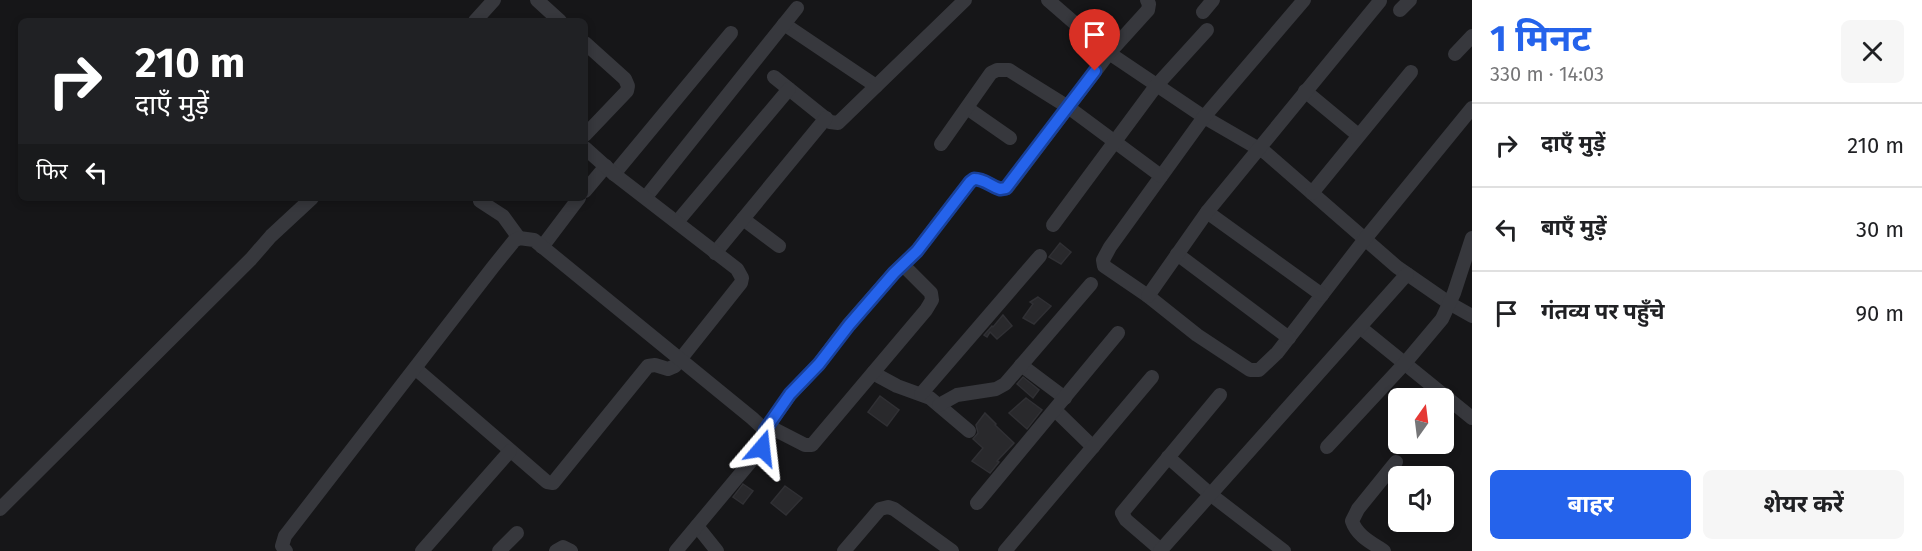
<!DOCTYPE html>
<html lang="hi">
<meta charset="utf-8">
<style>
:root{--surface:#fff;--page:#f6f6f6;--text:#202124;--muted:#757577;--line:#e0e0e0;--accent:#2563eb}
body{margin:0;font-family:"Fira Sans","Noto Sans Devanagari",sans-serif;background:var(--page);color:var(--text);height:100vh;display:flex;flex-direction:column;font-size:22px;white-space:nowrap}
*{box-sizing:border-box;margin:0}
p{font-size:20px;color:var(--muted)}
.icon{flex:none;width:33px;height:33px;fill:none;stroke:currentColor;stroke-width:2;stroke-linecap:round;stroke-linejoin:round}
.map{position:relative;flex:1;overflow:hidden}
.sheet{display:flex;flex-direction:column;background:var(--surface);width:450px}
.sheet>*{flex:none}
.banner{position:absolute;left:18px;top:18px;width:570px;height:183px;border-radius:9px;box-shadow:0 3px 9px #0003;background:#202124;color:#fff;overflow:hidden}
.needle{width:39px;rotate:14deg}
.fabs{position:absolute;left:1388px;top:388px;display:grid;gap:12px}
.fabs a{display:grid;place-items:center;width:66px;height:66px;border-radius:9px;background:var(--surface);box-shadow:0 3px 9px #0003;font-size:30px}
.pin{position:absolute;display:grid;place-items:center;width:51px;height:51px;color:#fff;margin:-62px -26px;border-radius:50% 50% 50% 0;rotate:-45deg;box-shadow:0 0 6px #0007}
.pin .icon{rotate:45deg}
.me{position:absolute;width:66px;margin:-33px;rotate:17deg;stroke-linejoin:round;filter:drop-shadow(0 0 4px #0008)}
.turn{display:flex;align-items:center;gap:21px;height:126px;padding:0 18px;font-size:27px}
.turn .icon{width:78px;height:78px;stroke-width:2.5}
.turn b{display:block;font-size:42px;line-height:51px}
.then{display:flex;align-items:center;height:57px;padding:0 18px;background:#0003;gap:12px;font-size:22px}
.round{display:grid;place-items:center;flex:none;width:63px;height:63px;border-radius:9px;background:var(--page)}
.headline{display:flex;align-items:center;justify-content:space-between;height:102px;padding:0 18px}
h1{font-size:36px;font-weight:700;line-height:45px;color:var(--accent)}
.cta{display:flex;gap:12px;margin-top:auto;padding:12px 18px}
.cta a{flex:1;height:69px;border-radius:9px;background:var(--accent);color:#fff;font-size:24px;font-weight:700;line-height:69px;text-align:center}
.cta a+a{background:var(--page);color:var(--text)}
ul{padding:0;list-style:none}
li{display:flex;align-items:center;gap:18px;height:84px;padding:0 18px;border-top:2px solid var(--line)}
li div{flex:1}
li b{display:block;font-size:22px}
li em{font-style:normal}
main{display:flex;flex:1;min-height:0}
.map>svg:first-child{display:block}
.building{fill:#29292c;stroke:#303034;stroke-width:1.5}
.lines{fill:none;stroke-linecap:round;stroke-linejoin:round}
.minor{stroke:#37383d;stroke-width:14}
.route-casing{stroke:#184099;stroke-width:15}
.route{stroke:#2563eb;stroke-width:10}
</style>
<main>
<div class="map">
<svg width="1472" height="551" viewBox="0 0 1472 551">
<rect width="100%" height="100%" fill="#161618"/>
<!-- building -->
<g class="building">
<path d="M1060,243L1071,252L1061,264L1049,257Z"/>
<path d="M1038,297L1051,306L1034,324L1023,318L1033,304L1030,302Z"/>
<path d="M1003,315L1012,326L997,339L990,332L987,337L984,335L992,326L993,327Z"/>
<path d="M1023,377L1039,390L1033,398L1017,384Z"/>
<path d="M880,396L899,410L887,426L868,412Z"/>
<path d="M1026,398L1042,410L1027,429L1009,413Z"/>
<path d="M985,413L996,424L995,425L1014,443L997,461L999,462L990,473L972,461L983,448L973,439L978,433L976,425Z"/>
<path d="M743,484L753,491L743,504L733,497Z"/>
<path d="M785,486L802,498L786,515L771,503Z"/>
</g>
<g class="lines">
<!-- minor -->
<g class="minor">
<path d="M537,0L560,21"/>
<path d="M1048,0L1109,53L1204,117L1266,153L1397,267L1449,303L1472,316"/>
<path d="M1304,0L1204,117L1110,247L1103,260L1104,266L1148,296L1197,335L1250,370H1259L1277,353L1365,239L1472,108"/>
<path d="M1400,10L1410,0"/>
<path d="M1203,12L1213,0"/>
<path d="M475,21L494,0"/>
<path d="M784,24L876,86"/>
<path d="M585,43L625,79L628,86L627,91L585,135"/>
<path d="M1455,54L1472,36"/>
<path d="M774,77L830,122L838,123L965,0"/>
<path d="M1305,91L1358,135"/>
<path d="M967,108L1010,138"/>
<path d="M941,144L991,73L997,70H1009L1068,107L1161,176"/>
<path d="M614,174L731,33"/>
<path d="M585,191L606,166"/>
<path d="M1312,193L1411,72"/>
<path d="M646,197L797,8"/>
<path d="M480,201L503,216L519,238"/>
<path d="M1207,212L1322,295"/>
<path d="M743,219L779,246"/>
<path d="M677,222L789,89"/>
<path d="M1053,225L1156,86L1207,30"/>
<path d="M542,247L579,198"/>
<path d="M715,253L826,118"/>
<path d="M1177,254L1289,338"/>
<path d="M1148,296L1207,212L1380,1"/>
<path d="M1361,328L1472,418"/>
<path d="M1021,365L1065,398"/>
<path d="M416,369L547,482L553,483L648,366L655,365L668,369L675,366L741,283L742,278L737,269L614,174L585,148"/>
<path d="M873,373L897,386L930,398L969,431"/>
<path d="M921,394L1040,256"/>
<path d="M939,405L957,395L996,389L1005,384L1091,284"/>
<path d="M1055,410L1093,447"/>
<path d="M768,426L805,445H812L926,310L932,300L931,293L903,265"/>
<path d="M765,430L790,395L819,364L848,325L894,273L917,251L970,182L974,179C985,179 990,186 1000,189L1007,188L1109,53L1148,10L1149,4L1147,0"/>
<path d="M1327,447L1405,363L1442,319L1454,293L1472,238"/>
<path d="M1168,457L1210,494L1284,551"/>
<path d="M977,503L1118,333"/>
<path d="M0,509L251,259L271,236L312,198"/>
<path d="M697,526L717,551"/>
<path d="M1161,550L1126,520L1122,513L1220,395"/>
<path d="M286,551L282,546L285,536L493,267L514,241L519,238L534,240L752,418L765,430V441L762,448L676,551"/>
<path d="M422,551L510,451"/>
<path d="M499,551L517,533"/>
<path d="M556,551L563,547L571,551"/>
<path d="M844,551L880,509L888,507L894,509L952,551"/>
<path d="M1005,551L1152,377"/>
<path d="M1160,551L1407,274"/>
<path d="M1384,551C1372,543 1357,536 1352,521L1358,509L1396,462"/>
</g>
</g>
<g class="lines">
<!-- route casing -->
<g class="route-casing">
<path id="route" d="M762,448L765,430L790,394L819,364L849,325L894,273L917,251L970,182L974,179C985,179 990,186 1000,189L1006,188L1095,71"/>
</g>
<!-- route -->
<use href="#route" class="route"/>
</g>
</svg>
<div class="fabs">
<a><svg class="needle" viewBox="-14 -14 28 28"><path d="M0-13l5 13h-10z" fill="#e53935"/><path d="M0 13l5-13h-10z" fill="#757577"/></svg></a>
<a><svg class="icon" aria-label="sound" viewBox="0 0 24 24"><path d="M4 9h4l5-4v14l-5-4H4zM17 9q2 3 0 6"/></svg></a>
</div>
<div class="pin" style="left:1095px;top:71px;background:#d93025"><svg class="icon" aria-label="arrive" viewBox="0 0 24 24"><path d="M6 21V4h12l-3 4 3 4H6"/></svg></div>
<svg class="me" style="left:762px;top:448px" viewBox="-20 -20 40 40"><path d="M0-17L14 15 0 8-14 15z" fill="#2563eb" stroke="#fff" stroke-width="4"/></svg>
<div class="banner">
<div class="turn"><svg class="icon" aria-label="right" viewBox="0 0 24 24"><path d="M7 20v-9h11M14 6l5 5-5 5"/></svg><div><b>210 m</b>दाएँ मुड़ें</div></div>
<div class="then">फिर<svg class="icon" aria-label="left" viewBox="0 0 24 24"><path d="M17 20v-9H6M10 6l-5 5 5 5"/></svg></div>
</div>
</div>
<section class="sheet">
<div class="headline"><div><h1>1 मिनट</h1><p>330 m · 14:03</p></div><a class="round"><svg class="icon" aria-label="close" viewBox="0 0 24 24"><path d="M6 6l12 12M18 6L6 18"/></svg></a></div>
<ul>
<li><svg class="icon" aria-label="right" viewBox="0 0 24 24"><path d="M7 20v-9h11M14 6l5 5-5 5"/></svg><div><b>दाएँ मुड़ें</b></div><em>210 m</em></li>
<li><svg class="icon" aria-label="left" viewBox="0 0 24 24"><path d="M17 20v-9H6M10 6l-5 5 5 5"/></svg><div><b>बाएँ मुड़ें</b></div><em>30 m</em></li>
<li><svg class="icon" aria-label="arrive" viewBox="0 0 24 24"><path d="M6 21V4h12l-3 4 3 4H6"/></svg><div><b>गंतव्य पर पहुँचे</b></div><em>90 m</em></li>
</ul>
<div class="cta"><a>बाहर</a><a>शेयर करें</a></div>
</section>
</main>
